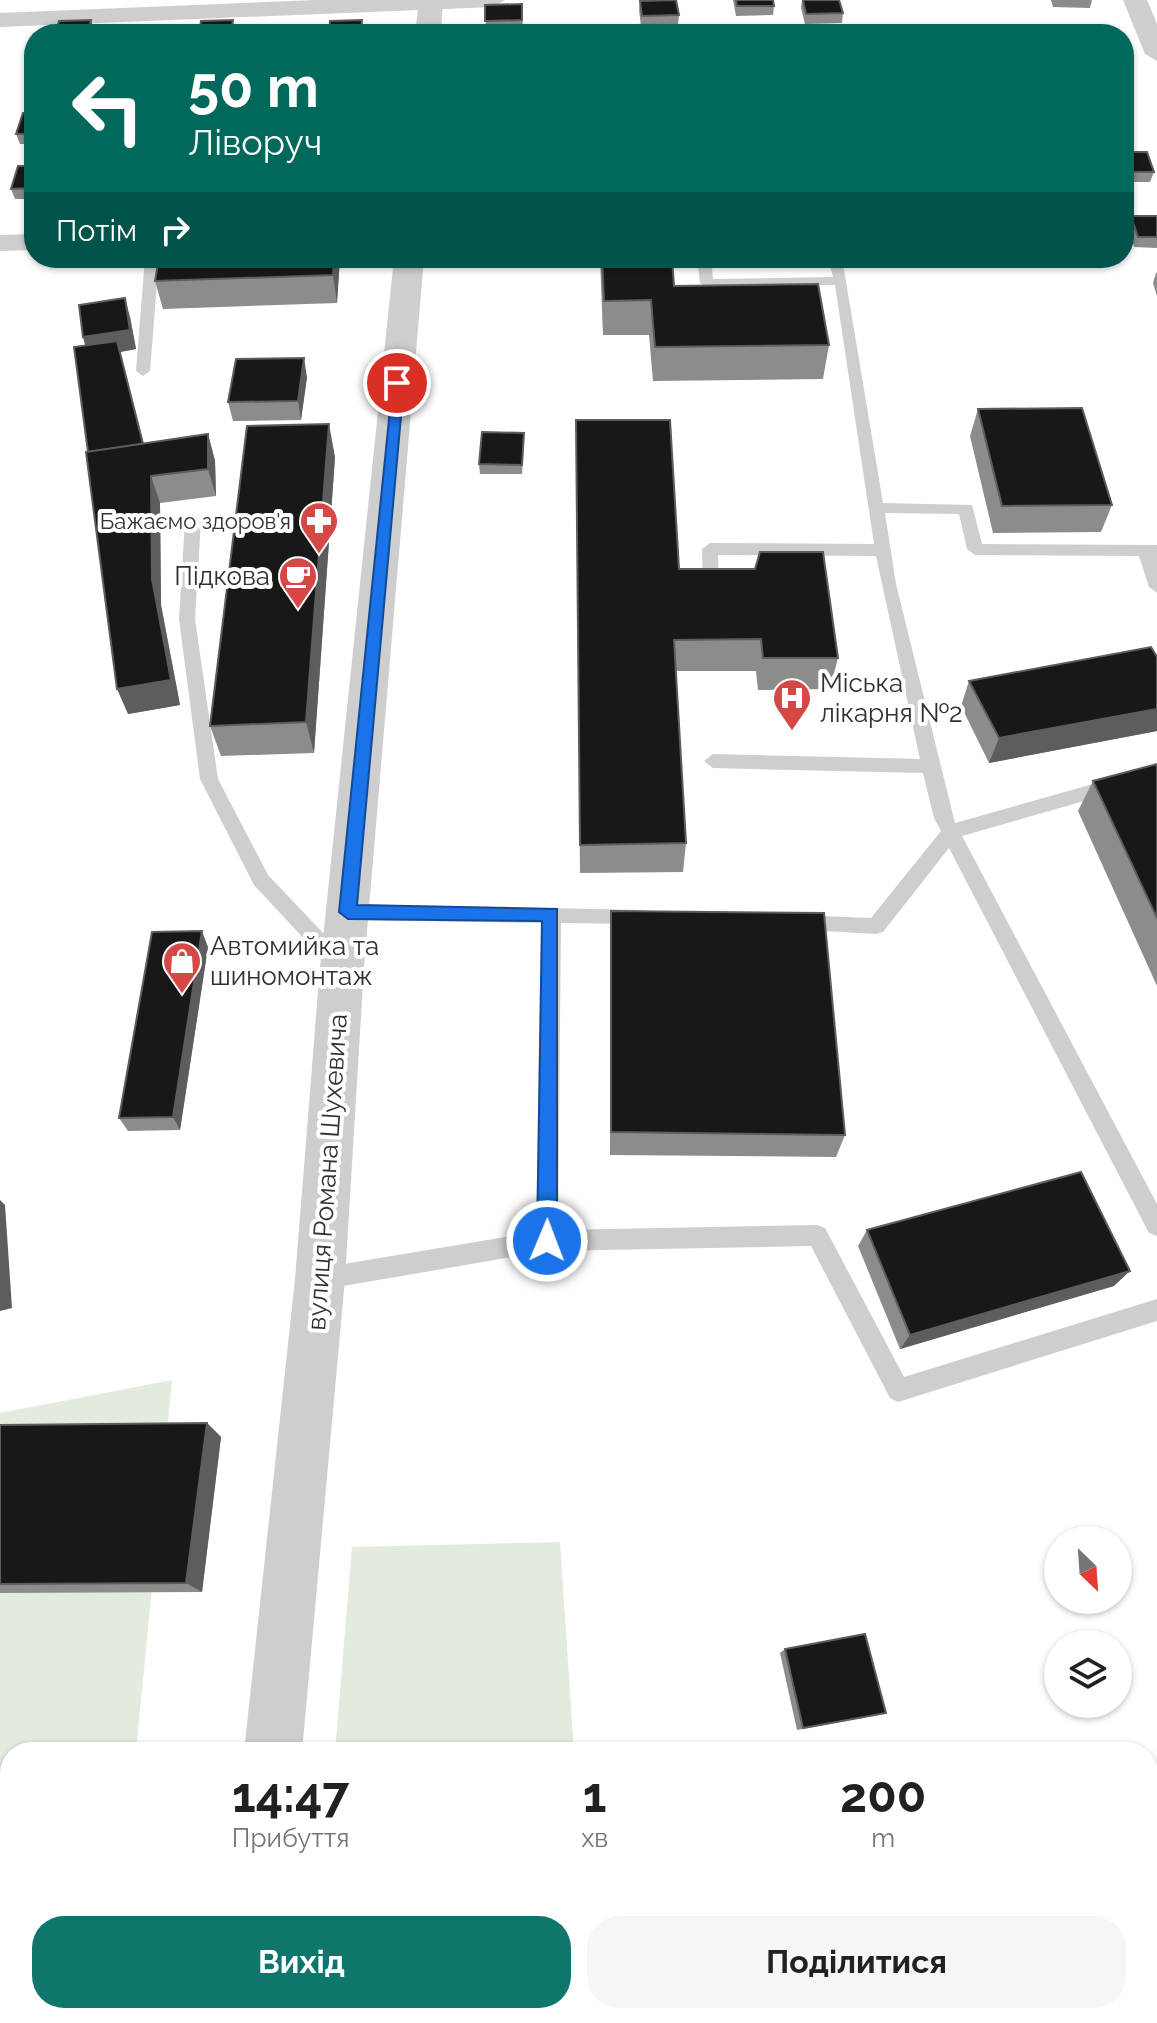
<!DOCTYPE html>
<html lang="uk">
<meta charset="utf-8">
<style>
:root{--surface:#fff;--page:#f6f6f6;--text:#202124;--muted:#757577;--accent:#0f766e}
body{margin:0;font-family:Raleway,sans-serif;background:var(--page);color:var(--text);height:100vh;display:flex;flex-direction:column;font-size:30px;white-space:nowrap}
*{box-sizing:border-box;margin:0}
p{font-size:26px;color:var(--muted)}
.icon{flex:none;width:44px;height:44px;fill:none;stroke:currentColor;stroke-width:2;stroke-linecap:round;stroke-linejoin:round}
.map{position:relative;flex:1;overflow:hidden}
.drawer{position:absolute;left:0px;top:1742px;width:1158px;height:282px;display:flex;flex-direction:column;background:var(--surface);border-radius:32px 32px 0 0;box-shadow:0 2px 6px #0004}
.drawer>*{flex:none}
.hud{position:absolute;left:24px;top:24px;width:1110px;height:244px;border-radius:32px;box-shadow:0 2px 6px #0004;background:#00695c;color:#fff;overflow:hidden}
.needle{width:52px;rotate:155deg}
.controls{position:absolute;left:1044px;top:1526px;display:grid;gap:16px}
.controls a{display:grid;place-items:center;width:88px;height:88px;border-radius:50%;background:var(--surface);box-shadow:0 2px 6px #0004;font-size:40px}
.pin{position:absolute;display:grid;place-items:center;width:68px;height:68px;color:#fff;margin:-34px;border:4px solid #fff;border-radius:50%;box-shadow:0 2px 8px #0007}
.me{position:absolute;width:88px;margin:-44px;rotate:1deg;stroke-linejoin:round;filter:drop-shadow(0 0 6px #0008)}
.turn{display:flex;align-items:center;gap:28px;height:168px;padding:0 32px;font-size:36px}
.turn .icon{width:104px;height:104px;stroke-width:2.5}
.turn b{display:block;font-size:56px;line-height:68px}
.then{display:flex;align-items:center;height:76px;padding:0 32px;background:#0003;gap:16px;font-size:30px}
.eta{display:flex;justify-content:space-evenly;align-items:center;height:136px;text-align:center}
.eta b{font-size:48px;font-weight:700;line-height:56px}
.button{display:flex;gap:16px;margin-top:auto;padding:16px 32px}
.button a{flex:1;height:92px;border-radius:32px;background:var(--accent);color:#fff;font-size:32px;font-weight:700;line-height:92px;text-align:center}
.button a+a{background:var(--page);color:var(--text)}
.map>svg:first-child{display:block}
.green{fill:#e3eade}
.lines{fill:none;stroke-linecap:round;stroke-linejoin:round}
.service{fill:#cecece;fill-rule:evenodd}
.minor{fill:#cecece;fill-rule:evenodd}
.tertiary{fill:#cecece;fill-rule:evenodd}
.wall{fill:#8c8c8c}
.shaded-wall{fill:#5d5d5d}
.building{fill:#181818;stroke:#5d5d5d;stroke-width:2}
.route{fill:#1a73e8;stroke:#114b97;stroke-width:2}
.labels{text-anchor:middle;stroke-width:8;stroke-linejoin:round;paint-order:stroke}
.far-poi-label{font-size:22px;fill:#313131;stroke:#fff;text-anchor:end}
.poi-label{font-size:26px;fill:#313131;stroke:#fff;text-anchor:start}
.street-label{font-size:26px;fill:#313131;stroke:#fff}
</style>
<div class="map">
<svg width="1157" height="2023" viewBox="0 0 1157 2023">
<rect width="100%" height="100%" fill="#fff"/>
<!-- green -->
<g class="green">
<path d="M172,1380L136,1752H10V2014H28L0,2021V1413Z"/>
<path d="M560,1542L574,1752H335L352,1547Z"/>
<path d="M1157,1876V2023H711L710,2014H1148V1877Z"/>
</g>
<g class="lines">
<!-- service -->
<g class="service">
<path d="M145,258H159L150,371L143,376L136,371Z"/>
<path d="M697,258H711L713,279L833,277L828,258H842L883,503L972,505L982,544L1157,545V593L1149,587L1139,556L975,555L967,549L959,514L885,513L896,584L955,823L1157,766V780L962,836L1157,1204V1236L1149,1233L949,848L883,932L876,934L791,929L788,923L791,917L798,915L871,918L941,831L934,818L923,773L713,768L704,761L713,754L920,759L876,556L718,555L719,590L711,596L703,590L702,549L710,543L874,544L835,285L707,287L700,283Z"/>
<path d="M193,516L201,521L195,619L218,779L268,875L347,958L350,964L347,970H333L254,885L200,779L179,619L185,521Z"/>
<path d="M348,904L645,910L648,916L645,922L638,924L561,923L558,1230L817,1225L825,1228L904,1377L1157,1299V1321L898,1402L890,1398L811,1246L547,1251L320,1290L312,1287L309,1279L312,1271L320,1268L536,1232L541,923L348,920L341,918L338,912L341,906Z"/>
</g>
<!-- minor -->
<g class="minor">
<path d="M316,0H505L493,7L0,27V13Z"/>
<path d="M1123,0H1147L1157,24V61L1145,54Z"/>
<path d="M34,234V250L0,251V235Z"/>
</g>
<!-- tertiary -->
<g class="tertiary">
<path d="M419,0H443L441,34H415Z"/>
<path d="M394,258H424L364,967L345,1279L302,1752H244L295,1279L320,967Z"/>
<path d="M216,2014H278V2023H214Z"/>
</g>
</g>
<!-- wall -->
<g class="wall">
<path d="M733,0H773L774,6L773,15L736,16Z"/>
<path d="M802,0L843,13L842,23L805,24L801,8Z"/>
<path d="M1051,0H1092L1090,8L1053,7Z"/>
<path d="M640,1L679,15L678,25L641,26L639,10Z"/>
<path d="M522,4L523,30L486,31L485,5Z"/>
<path d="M34,113V144H20L16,134Z"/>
<path d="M1124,152L1154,172L1150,182H1124Z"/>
<path d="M34,166V199H15L11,189Z"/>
<path d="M1131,216H1157V248L1134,247L1128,226Z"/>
<path d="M340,258L337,303L163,309L155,281Z"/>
<path d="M600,258H672L674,286L829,345L823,379L653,381L649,335H603Z"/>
<path d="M864,258H1031L1030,264L866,267Z"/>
<path d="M1156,273H1157V296L1153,283Z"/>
<path d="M130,317L136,349L120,352L144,444L208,434L215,461L216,496L160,503L161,605L180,705L128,714L88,452L85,345L83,337Z"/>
<path d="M307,377L301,420L233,421L228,402Z"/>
<path d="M978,409L1112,505L1101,532L993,533L970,436Z"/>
<path d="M576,420L679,569L838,658L830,689L758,690L756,671H676L686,843L683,872L580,873Z"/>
<path d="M524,443L522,474H480L479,464Z"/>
<path d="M335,457L314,753L221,756L210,726Z"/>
<path d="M1157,657V731L989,763L961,706L969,681Z"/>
<path d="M1157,764V986L1078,811L1093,781Z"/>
<path d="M611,911L845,1135L836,1157L610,1155Z"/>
<path d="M208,947L180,1130L128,1131L119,1118Z"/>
<path d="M867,1230L1114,1286L900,1349L858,1246Z"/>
<path d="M207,1423L221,1437L202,1592L0,1593V1425Z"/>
<path d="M785,1649L878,1715L797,1730L780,1653Z"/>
<path d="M674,2014H701L702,2023H628Z"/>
</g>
<!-- shaded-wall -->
<g class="shaded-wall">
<path d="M91,20L94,30L93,34H87Z"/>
<path d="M233,20L234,34H231Z"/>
<path d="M334,258H340L337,303L333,275Z"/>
<path d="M125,298L130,317L136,349L120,352L150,469L89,357L83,337Z"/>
<path d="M304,358L307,377L301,420L298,401Z"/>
<path d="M329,424L335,457L314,753L306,722Z"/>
<path d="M208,434L215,461L216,496L208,469Z"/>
<path d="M151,476L160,503L161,605L180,705L128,714L117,689L152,579Z"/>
<path d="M1157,709V731L989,763L999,738Z"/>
<path d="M202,931L208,947L180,1130L173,1117Z"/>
<path d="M0,1200L5,1205L12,1308L0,1311Z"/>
<path d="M1130,1271L1114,1286L900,1349L910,1335Z"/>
<path d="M207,1423L221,1437L202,1592L186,1583Z"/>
</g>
<!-- building -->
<g class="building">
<path d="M676,0L679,15L642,16L640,1Z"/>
<path d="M736,0H773L774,6H737Z"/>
<path d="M803,0H839L843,13L806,14Z"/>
<path d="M522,4V20L485,21V5Z"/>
<path d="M91,20L87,34H55L59,21Z"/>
<path d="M233,20L231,34H199L201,21Z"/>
<path d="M362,20L361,34H329L330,21Z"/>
<path d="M23,113H34V134H16Z"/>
<path d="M1124,152H1147L1154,172H1124Z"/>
<path d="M18,166H34V188L11,189Z"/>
<path d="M1131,216H1157V237H1138Z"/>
<path d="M159,258H334L333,275L155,281Z"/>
<path d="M602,258H672L674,286L818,284L829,345L655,347L651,300L604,301Z"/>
<path d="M125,298L130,330L83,337L79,305Z"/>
<path d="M117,341L143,444L88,452L74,347Z"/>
<path d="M304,358L298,401L228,402L236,359Z"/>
<path d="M1082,408L1112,505L1002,506L978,409Z"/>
<path d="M576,420H670L679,569H755L760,552H823L838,658H763L761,639L674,640L686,843L580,845Z"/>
<path d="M329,424L306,722L210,726L247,426Z"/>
<path d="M482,432L524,433L522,465L479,464Z"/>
<path d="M208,434V469L151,476L152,579L171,680L117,689L86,452Z"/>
<path d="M1151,647L1157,657V709L999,738L969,681Z"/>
<path d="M1157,764V918L1093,781Z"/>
<path d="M611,911L824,913L845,1135L611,1132Z"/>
<path d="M202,931L173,1117L119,1118L152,932Z"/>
<path d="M1081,1172L1130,1271L910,1335L867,1230Z"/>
<path d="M207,1423L186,1583L0,1584V1425Z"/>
<path d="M865,1634L886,1713L803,1728L785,1649Z"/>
<path d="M692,2014H701L702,2023H646Z"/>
</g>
<!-- route -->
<path class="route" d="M393,380L404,383L357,905L557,909V1241L554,1248L547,1250L540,1248L537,1241L542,921L348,919L339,912Z"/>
<!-- icons -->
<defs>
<g id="pharmacy-pin" transform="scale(2)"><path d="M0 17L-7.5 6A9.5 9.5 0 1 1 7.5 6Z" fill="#d64846" stroke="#fff"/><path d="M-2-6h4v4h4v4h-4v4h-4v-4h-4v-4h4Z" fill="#fff"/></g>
<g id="cafe-pin" transform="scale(2)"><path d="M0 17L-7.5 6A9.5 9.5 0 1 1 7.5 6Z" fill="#d64846" stroke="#fff"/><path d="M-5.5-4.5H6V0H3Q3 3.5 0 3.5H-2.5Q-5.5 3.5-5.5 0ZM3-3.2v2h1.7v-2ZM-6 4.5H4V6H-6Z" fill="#fff"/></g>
<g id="hospital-pin" transform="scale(2)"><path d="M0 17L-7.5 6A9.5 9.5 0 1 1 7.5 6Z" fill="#d64846" stroke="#fff"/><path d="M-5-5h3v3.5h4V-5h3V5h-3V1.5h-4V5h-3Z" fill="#fff"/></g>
<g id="shop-pin" transform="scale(2)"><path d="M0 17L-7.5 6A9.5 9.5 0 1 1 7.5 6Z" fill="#d64846" stroke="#fff"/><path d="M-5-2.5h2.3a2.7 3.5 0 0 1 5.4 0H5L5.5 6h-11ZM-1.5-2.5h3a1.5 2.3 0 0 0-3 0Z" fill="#fff"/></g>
</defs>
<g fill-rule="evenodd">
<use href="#pharmacy-pin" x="319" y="521"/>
<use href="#cafe-pin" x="298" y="576"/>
<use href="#hospital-pin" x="792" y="698"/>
<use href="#shop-pin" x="182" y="961"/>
</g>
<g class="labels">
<!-- far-poi labels -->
<g class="far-poi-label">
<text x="291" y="529">Бажаємо здоров'я</text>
</g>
<!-- poi labels -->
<g class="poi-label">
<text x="270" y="585" text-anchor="end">Підкова</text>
<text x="820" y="692">Міська<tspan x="820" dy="30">лікарня №2</tspan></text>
<text x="210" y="955">Автомийка та<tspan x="210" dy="30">шиномонтаж</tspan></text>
</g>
<!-- street labels -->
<g class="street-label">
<text transform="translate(327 1172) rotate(-86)" y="9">вулиця Романа Шухевича</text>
</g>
</g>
</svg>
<div class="controls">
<a><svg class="needle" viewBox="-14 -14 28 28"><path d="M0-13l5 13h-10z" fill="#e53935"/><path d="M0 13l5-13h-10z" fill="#757577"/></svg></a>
<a><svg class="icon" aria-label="layers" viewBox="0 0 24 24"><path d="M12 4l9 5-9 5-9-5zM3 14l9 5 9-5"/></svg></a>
</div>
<div class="pin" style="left:397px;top:383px;background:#d93025"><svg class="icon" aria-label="arrive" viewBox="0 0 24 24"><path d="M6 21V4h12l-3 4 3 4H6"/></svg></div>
<svg class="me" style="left:547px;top:1241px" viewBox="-20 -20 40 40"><circle r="17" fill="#1a73e8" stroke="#fff" stroke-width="3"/><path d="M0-11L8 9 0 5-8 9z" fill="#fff"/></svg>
<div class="hud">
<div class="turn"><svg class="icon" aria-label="left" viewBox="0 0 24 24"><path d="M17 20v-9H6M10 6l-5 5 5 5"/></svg><div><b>50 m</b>Ліворуч</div></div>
<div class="then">Потім<svg class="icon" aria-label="right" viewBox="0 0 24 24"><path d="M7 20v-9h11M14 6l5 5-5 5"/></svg></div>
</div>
<section class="drawer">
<div class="eta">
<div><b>14:47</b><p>Прибуття</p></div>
<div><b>1</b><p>хв</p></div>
<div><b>200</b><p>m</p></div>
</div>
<div class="button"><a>Вихід</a><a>Поділитися</a></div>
</section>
</div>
